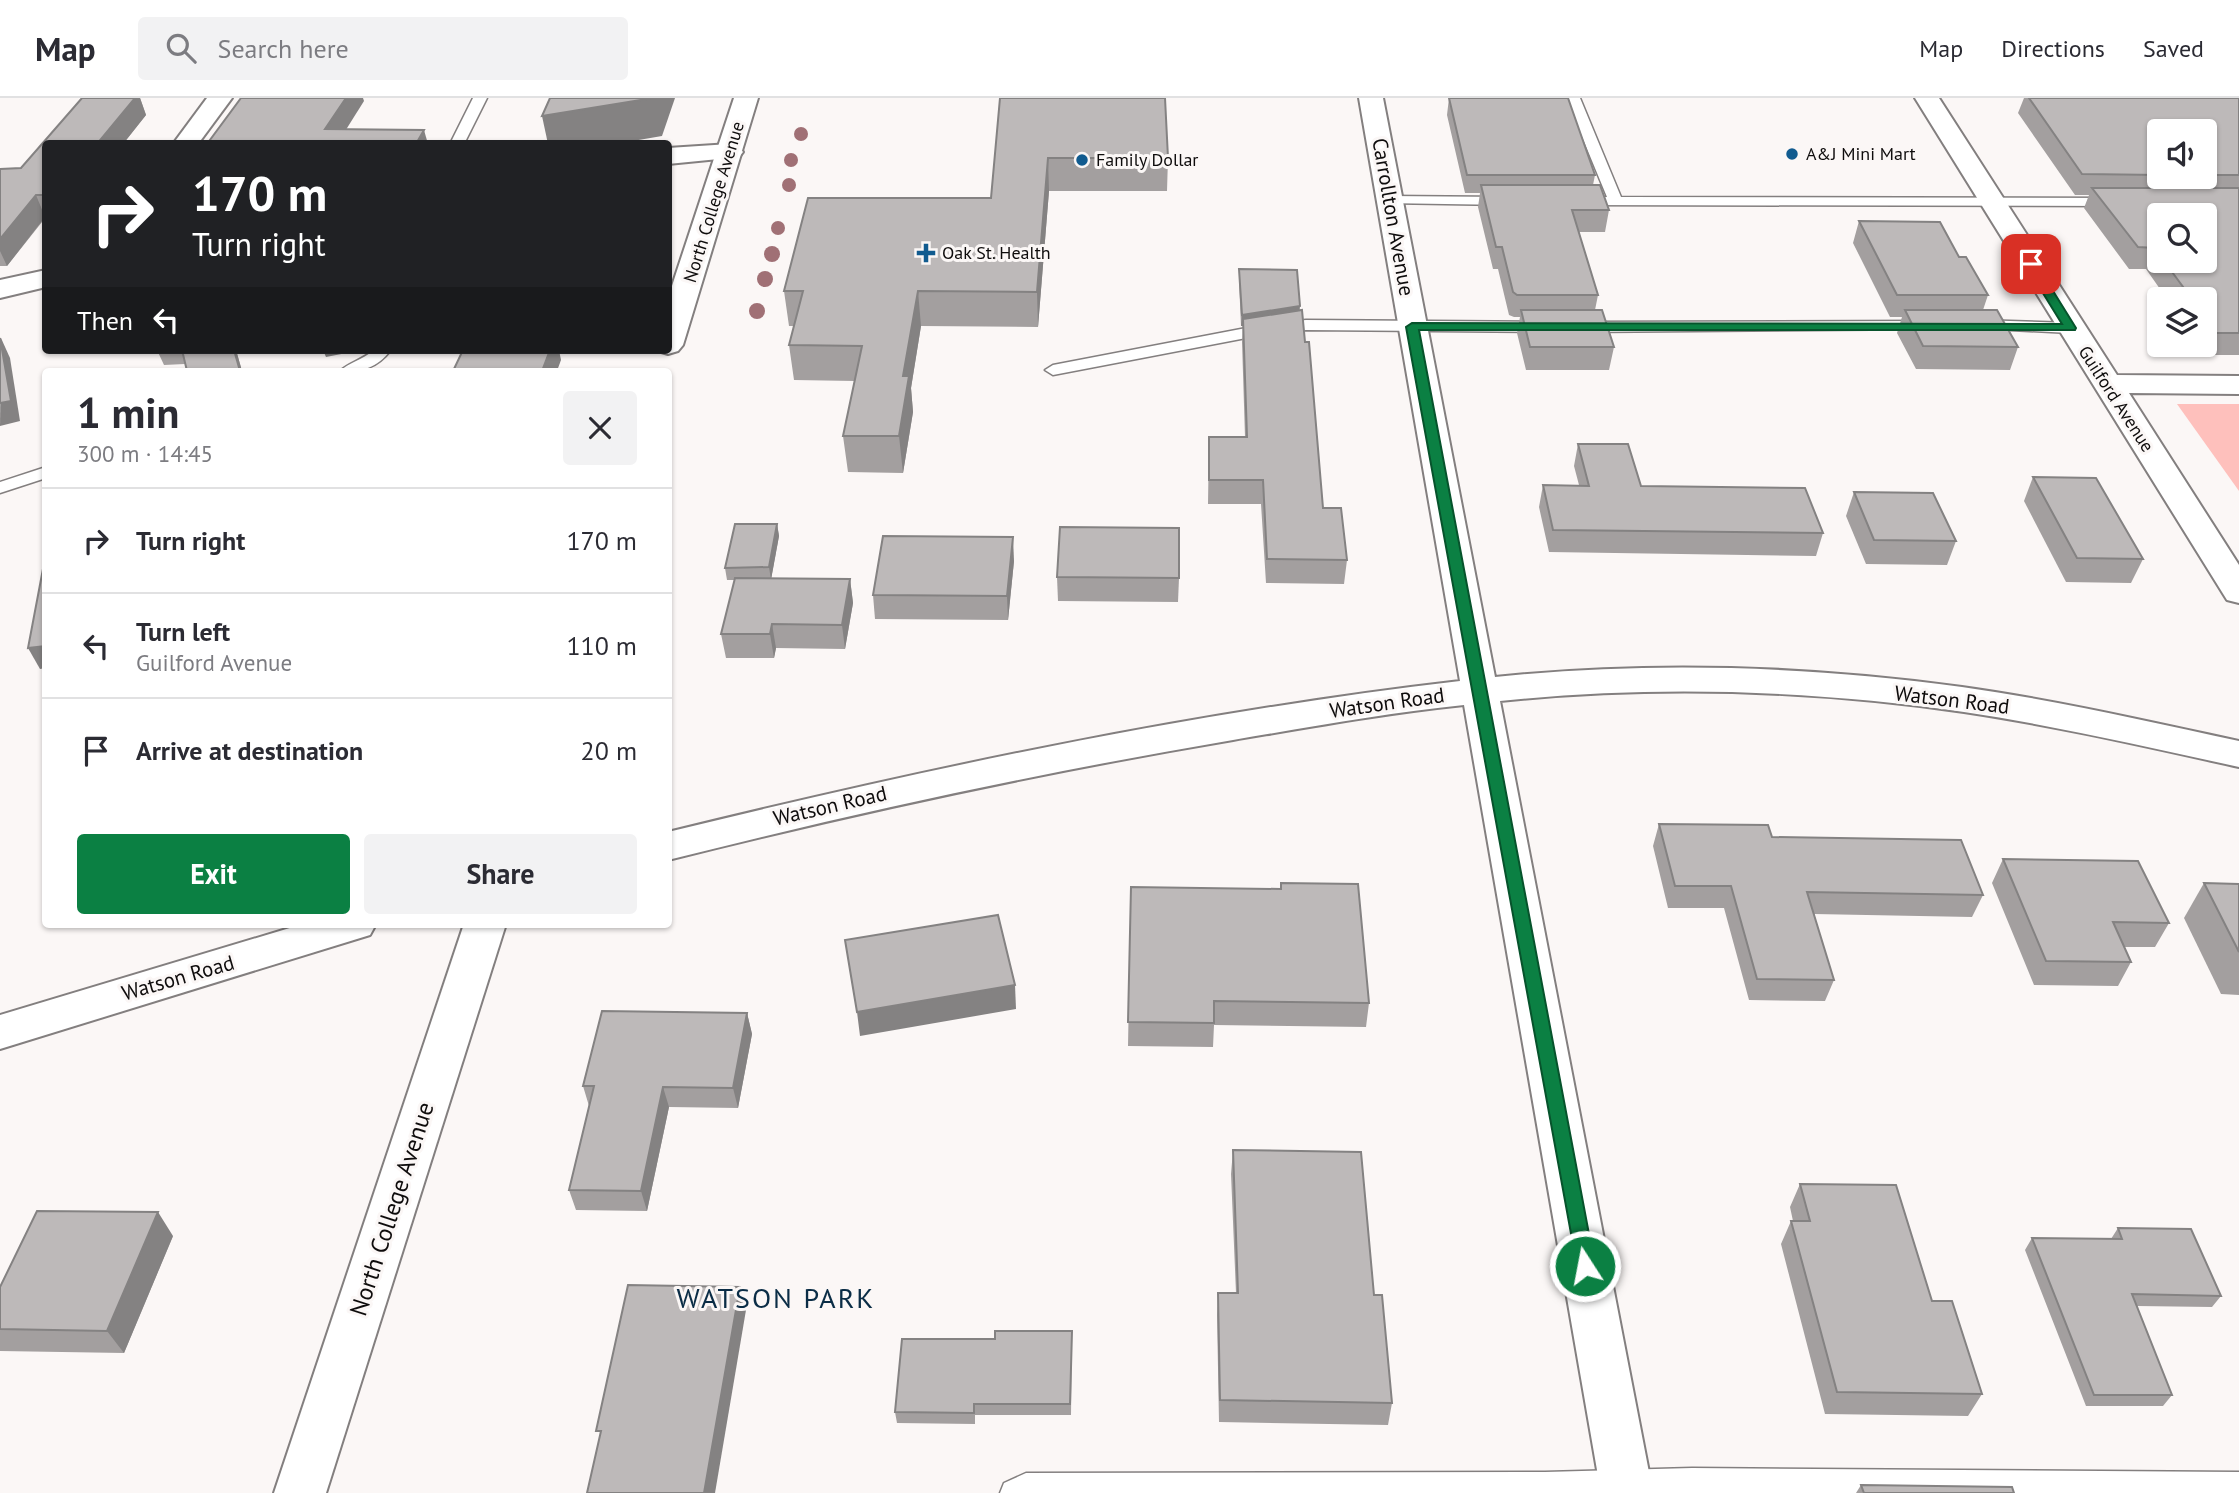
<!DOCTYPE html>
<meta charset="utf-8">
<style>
:root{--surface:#fff;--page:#f2f2f3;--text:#2b2b33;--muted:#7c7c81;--line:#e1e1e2;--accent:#0b8043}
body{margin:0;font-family:"PT Sans",sans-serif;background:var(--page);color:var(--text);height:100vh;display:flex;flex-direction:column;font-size:26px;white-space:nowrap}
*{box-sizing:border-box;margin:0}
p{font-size:23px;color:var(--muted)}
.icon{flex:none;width:38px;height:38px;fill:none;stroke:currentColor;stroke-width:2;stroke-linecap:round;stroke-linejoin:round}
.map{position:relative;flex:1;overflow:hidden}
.side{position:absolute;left:42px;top:270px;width:630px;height:560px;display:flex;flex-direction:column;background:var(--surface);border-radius:7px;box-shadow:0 2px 5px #0004}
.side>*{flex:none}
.banner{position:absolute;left:42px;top:42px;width:630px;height:214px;border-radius:7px;box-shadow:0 2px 5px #0004;background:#202124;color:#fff;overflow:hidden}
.controls{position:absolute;left:2147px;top:21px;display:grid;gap:14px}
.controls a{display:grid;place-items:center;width:70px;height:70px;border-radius:7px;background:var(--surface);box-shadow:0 2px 5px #0004;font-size:35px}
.pin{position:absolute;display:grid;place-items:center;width:60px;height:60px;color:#fff;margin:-30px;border-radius:14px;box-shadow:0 4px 10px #0006}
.me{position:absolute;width:77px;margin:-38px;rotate:349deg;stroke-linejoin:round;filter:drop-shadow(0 0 5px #0008)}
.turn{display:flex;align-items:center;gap:24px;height:147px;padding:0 35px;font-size:32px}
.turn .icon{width:91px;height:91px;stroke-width:2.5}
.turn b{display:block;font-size:49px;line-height:60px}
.then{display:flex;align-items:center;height:66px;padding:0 35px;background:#0003;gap:14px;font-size:26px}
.round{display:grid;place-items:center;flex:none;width:74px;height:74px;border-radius:7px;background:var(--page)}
.summary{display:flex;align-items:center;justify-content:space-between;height:119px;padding:0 35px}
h1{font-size:42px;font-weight:800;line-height:52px}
.action{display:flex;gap:14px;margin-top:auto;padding:14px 35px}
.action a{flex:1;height:80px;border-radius:7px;background:var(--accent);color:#fff;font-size:28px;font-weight:800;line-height:80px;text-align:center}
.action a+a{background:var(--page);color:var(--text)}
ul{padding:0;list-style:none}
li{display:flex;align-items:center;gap:21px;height:105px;padding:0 35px;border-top:2px solid var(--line)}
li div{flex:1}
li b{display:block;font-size:26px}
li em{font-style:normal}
header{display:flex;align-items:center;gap:42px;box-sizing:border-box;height:98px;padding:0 35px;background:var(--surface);border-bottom:2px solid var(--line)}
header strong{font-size:33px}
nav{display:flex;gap:38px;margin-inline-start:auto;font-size:24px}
.search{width:490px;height:63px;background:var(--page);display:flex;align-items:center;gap:18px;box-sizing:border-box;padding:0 24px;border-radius:7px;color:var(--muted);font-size:26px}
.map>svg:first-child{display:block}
.green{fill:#fec0bc}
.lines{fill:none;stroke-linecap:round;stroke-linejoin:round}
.service-casing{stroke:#837f7f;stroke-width:3}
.minor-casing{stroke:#837f7f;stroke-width:4}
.secondary-casing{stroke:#837f7f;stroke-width:4}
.service{fill:#fff;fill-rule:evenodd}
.minor{fill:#fff;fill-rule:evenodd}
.secondary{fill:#fff;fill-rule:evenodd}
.tree{fill:#a07075}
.wall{fill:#a39f9f;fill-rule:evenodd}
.shaded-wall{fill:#848282}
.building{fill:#bdb9b9;stroke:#848282;stroke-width:2}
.route{fill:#0b8043;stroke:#07532c;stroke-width:2}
.poi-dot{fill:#115b8f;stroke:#fbf7f6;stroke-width:2.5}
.labels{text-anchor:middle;stroke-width:6;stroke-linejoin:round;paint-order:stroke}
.far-poi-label{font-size:18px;fill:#0e0c0c;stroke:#fbf7f6;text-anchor:start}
.far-street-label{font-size:18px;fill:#0e0c0c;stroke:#fbf7f6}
.street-label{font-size:21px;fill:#0e0c0c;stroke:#fbf7f6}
.near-street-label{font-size:24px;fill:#0e0c0c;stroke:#fbf7f6}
.near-neighbourhood-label{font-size:28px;letter-spacing:2px;fill:#0b2d46;stroke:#fbf7f6}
</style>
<header>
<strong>Map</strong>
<div class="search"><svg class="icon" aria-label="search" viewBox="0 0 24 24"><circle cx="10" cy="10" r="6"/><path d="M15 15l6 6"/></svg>Search here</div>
<nav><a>Map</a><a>Directions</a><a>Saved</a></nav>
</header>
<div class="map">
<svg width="2239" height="1395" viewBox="0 0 2239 1395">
<rect width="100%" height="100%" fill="#fbf7f6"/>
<!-- green -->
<path class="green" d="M2177,306H2239V393Z"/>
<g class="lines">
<!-- service casing -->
<g class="service-casing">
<g id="service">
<path d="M473,0H487L464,46H450Z"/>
<path d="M1566,0H1580L1621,99L2115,100L2122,104L2115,108L1577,107L1570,103L1572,100L1607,99Z"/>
<path d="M1389,98L1506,99L1513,103L1506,107L1384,105L1382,102Z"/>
<path d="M1306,222L1547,224L1555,229L1547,234L1306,232L1267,236L1053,277L1045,272L1053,267L1267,226Z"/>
<path d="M1978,222L2070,225L2078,230L2070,235L1972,230L1970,227L1972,224Z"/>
<path d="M1928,223L1936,228L1934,231L1579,234L1571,229L1579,224Z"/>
<path d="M374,252H391C376,271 363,273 340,273C348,265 362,262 374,252Z"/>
<path d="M46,369V380L0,395V384Z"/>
<path d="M1692,1370L2239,1374V1395H1000L1004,1385L1026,1375L1545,1374Z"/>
</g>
</g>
<!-- minor casing -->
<g class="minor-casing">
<g id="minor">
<path d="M207,0H232L198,46H173Z"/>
<path d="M1359,0H1383L1495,579C1650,563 1809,568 1962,589C2055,602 2147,623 2239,643V669C2148,649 2057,628 1964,614C1812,592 1653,587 1500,603L1653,1395H1601L1464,607C1387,615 1310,629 1233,642C1043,674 855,715 668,762V734C929,670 1193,614 1460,583Z"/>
<path d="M1915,0H1939L2117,277L2239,278V296L2129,295L2239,467V505L2227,502L2222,494Z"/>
<path d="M730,46L739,49L743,54L739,59L668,66V50Z"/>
<path d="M46,172V189L0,200V182Z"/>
<path d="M303,826H376L370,837L0,951V917Z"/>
</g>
</g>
<!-- secondary casing -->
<g class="secondary-casing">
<g id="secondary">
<path d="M734,0H758L683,247L678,253L668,256L658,253L668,252V200Z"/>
<path d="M464,826H506L326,1395H274Z"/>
</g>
</g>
<!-- service -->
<use href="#service" class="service"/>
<!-- minor -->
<use href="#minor" class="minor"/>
<!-- secondary -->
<use href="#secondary" class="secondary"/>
</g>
<!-- trees -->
<g class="tree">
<circle cx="801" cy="36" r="7"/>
<circle cx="791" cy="62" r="7"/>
<circle cx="789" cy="87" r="7"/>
<circle cx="778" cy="130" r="7"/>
<circle cx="772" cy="156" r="8"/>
<circle cx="765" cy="181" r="8"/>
<circle cx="757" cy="213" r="8"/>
</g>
<!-- wall -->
<g class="wall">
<path d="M82,0H140L146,17L123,46H46V119L7,168H0V71L21,70Z"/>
<path d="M1000,0L1168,60L1167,93H1049L1038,229L921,228L911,290L913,314L903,375L848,374L843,338L855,283L794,282L789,247L794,228H789L784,193L991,100Z"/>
<path d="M1449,0H1568L1595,77L1593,87L1609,112L1605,134H1579L1598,197L1595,212L1614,249L1609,272H1526L1517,235L1520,219H1514L1509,217L1498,171H1493L1478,109L1480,95H1465L1447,17Z"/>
<path d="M2024,0H2239V257H2206L2199,247H2205V201H2167L2146,171H2129L2084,110L2089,97H2075L2018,15ZM2160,33H2205V79H2160ZM2160,117L2205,163H2160Z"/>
<path d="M1859,123L1959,159L1988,197L1983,212L2018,249L2010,272L1916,271L1897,235L1902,219H1890L1853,145Z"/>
<path d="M1239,171L1300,213L1323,410L1347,462L1344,486L1266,485L1261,406H1208L1209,339H1245L1242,244L1243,228H1241L1239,183Z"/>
<path d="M157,252H236L242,273H187L185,266L164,267Z"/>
<path d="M1578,346L1641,388L1823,435L1816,458L1549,454L1539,409L1543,387H1579L1574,368Z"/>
<path d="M2033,379L2143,461L2131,485L2066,484L2024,403Z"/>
<path d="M1854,394L1956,443L1947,467L1866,466L1846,418Z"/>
<path d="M777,426L779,438L771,481H850L853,505L845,551L776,550L774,560H726L721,536L735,482H727L725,470Z"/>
<path d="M1014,463L1008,522L875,521L873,497Z"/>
<path d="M1057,479L1179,480L1178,504L1058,503Z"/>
<path d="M1659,726L1772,739L1983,797L1972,819L1814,816L1834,882L1825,903L1749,902L1724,810H1668L1653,748Z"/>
<path d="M2003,761L2169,825L2155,849H2124L2131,864L2118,888L2034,887L1992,785Z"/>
<path d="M1281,785L1369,905L1366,929L1214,927L1213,949L1128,948L1131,789L1280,791Z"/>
<path d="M2204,785L2239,786V897L2221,896L2184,820Z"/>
<path d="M747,915L752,936L738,1010L669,1009L647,1113L576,1112L569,1092L589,1008L583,988Z"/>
<path d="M1233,1052L1374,1197L1392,1305L1388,1327L1219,1324L1217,1217L1218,1195H1236L1231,1076Z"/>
<path d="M1800,1086L1932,1203L1982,1296L1968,1318L1825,1316L1781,1146L1791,1123H1793L1790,1109Z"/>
<path d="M2118,1130L2221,1198L2212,1209L2137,1208L2172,1297L2163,1308H2086L2025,1152L2032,1140L2111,1141Z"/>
<path d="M173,1138L124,1255L0,1253V1189Z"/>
<path d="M1072,1233L1071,1317H975V1326L897,1325L895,1314L995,1241Z"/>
<path d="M1861,1387L2014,1395H1856Z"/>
</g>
<!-- shaded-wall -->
<g class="shaded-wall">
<path d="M135,0H140L146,17L123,46H97Z"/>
<path d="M346,0H363L364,3L337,46L325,31Z"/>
<path d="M653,0H675L662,38L615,46H548L542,18Z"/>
<path d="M424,32L428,46H416Z"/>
<path d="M1048,60L1049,93L1038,229L1037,194Z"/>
<path d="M36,97L45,119L7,168L0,153V141Z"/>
<path d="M918,193L921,228L911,290L913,314L903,375L899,338L903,278Z"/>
<path d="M1300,208L1299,220L1243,221V228H1241L1242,217Z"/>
<path d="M1,240L10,260L20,323L0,328Z"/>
<path d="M234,252H236L242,273H240Z"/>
<path d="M323,252H362L326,259Z"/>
<path d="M550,252H559L561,262L557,273H542Z"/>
<path d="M777,426L779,438L771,482L769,469Z"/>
<path d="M1013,439L1014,463L1008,522L1007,498Z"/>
<path d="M850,481L853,505L845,551L842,527Z"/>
<path d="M772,526L776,550L774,560L770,536Z"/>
<path d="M46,548V570L40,571L28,550Z"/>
<path d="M1015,887L1016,911L860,938L857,914Z"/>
<path d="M747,915L752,936L738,1010L733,990Z"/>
<path d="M663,989L669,1009L647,1113L641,1093Z"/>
<path d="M158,1114L173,1138L124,1255L107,1233Z"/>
<path d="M740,1189L746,1212L715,1395H704Z"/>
</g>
<!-- building -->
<g class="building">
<path d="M82,0H135L97,46H46V97H36L0,141V71L21,70Z"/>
<path d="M241,0H346L325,31L424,32L416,46H207Z"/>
<path d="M550,0H653L542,18Z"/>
<path d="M1000,0H1165L1168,60H1048L1037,194L918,193L903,278H909L899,338H843L862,248L789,247L803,193H784L808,100H991Z"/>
<path d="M1449,0H1568L1595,77H1467Z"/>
<path d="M2029,0H2239V77H2205V33H2160V77L2082,76Z"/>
<path d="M1481,87H1600L1609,112H1572L1598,197H1517L1513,194L1502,149H1496Z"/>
<path d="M2092,90H2239V235H2216L2205,220V201H2192L2164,163H2205V117H2160V156L2155,150L2138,149Z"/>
<path d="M1859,123L1940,124L1959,159H1966L1988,197H1897Z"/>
<path d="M1239,171L1297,172L1300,208L1242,217Z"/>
<path d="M1302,212L1305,244H1309L1323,410H1341L1347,462L1267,461L1263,382H1209V339H1247L1243,221Z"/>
<path d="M1521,212H1602L1614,249H1530Z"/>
<path d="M1905,212H1997L2018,249L1923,248Z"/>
<path d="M0,240L11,303L0,305Z"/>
<path d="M182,252H234L240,273H187Z"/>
<path d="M463,252H550L542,273H453Z"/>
<path d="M1578,346H1628L1641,388L1805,390L1823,435L1553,432L1543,387L1589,388Z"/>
<path d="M2033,379L2096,380L2143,461L2077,460Z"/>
<path d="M1854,394L1933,395L1956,443L1874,442Z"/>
<path d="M735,426H777L769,469L725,470Z"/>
<path d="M1060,429L1179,430V480L1057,479Z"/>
<path d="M883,438L1013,439L1007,498L873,497Z"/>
<path d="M46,455V548L28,550Z"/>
<path d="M735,480L850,481L842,527L772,526L770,536H721Z"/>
<path d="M1659,726L1768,727L1772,739L1961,742L1983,797L1807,794L1834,882L1757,881L1731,788H1675Z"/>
<path d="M2003,761L2138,763L2169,825L2113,824L2131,864L2046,863Z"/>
<path d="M1281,785L1358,786L1369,905L1214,903V925L1128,924L1131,789L1281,791Z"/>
<path d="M2204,785L2239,786V854Z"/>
<path d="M998,817L1015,887L857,914L845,842Z"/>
<path d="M602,913L747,915L733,990L663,989L641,1093L569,1092L594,988H583Z"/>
<path d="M1233,1052L1361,1054L1374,1197H1382L1392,1305L1220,1302L1218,1195H1238Z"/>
<path d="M1800,1086L1896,1087L1932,1203H1952L1982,1296L1837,1294L1791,1123H1810Z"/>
<path d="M37,1113L158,1114L107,1233L0,1231V1189Z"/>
<path d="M2118,1130L2191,1131L2221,1198L2132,1196L2172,1297H2094L2032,1140L2122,1141Z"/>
<path d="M628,1187L740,1189L704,1395H587L601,1333H596Z"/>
<path d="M995,1233H1072L1070,1306H974V1315L895,1314L902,1241H995Z"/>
<path d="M1861,1387L2012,1389L2014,1395H1864Z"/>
</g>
<!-- route -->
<path class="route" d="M2027,164H2035L2076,230L2075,232H1419L1595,1168L1592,1174L1585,1177L1578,1174L1406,229L1412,225L2062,226L2025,166Z"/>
<!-- markers -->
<g class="poi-dot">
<circle cx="1792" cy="56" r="7"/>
<circle cx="1082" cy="62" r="7"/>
<path d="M922.5 144.5h7v7h7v7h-7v7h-7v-7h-7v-7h7z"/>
</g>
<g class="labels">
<!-- far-poi labels -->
<g class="far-poi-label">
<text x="1806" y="62">A&amp;J Mini Mart</text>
<text x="1096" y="68">Family Dollar</text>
<text x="942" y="161">Oak St. Health</text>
</g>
<!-- far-street labels -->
<g class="far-street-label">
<text transform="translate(714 104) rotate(-73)" y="6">North College Avenue</text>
<text transform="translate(2116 301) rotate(57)" y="6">Guilford Avenue</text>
</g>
<!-- street labels -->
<g class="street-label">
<text transform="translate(1393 119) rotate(80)" y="7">Carrollton Avenue</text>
<text transform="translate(1952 602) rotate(7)" y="7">Watson Road</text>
<text transform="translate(1387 605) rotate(-8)" y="7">Watson Road</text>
<text transform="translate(830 708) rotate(-13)" y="7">Watson Road</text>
<text transform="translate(178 880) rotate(-16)" y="7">Watson Road</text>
</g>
<!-- near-street labels -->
<g class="near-street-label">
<text transform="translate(392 1111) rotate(-72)" y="8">North College Avenue</text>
</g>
<!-- near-neighbourhood labels -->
<g class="near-neighbourhood-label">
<text x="776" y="1210">WATSON PARK</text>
</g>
</g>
</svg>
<div class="controls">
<a><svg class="icon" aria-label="sound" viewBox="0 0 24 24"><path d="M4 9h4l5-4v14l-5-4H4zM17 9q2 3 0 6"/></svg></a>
<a><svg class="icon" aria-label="search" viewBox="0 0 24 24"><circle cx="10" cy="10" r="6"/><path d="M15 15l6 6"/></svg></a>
<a><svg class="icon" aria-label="layers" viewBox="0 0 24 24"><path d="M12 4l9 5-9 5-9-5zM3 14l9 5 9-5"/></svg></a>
</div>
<div class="pin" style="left:2031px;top:166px;background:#d93025"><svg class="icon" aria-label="arrive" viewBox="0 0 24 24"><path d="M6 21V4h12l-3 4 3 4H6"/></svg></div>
<svg class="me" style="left:1585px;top:1168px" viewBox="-20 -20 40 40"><circle r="17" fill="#0b8043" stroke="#fff" stroke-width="3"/><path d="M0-11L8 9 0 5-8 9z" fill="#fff"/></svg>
<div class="banner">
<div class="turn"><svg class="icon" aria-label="right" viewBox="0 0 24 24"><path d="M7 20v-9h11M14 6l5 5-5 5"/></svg><div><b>170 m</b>Turn right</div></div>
<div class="then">Then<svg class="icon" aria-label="left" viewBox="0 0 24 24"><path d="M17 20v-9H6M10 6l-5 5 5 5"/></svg></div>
</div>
<section class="side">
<div class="summary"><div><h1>1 min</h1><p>300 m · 14:45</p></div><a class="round"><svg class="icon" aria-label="close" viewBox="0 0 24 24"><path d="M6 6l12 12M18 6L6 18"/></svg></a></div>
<ul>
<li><svg class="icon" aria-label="right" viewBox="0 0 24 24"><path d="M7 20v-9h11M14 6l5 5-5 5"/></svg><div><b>Turn right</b></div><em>170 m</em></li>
<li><svg class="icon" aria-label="left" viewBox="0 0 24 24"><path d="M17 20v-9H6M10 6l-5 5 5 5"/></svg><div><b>Turn left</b><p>Guilford Avenue</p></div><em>110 m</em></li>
<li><svg class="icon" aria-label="arrive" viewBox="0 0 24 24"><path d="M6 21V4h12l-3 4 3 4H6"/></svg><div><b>Arrive at destination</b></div><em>20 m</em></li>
</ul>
<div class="action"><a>Exit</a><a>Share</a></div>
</section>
</div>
